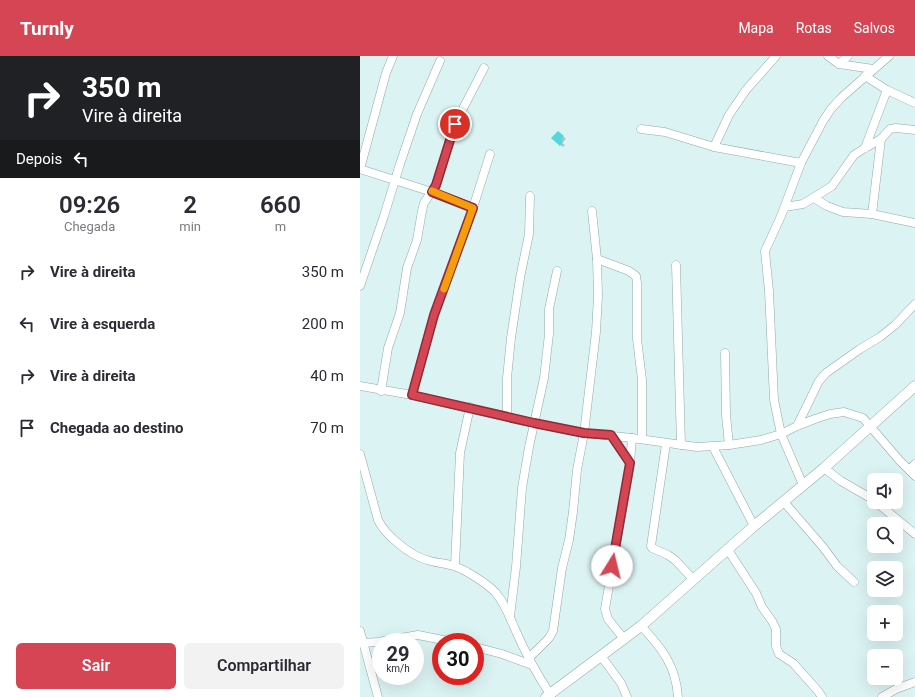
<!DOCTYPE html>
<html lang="pt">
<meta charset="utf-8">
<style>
:root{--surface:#fff;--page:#f2f2f3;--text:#2b2b33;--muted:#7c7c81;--accent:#d54554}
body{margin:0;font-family:Roboto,sans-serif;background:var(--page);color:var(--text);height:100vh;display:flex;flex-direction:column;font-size:15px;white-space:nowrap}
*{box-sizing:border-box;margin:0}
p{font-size:13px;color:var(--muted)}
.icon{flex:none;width:22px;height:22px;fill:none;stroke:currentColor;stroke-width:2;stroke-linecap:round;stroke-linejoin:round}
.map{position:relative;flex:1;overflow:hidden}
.side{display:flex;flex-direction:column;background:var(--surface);width:360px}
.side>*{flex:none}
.hud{background:#202124;color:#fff;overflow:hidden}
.buttons{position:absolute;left:507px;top:417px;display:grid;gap:8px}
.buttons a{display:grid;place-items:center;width:36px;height:36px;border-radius:6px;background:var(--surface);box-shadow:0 4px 16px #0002;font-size:20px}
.speed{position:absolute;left:12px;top:577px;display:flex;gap:8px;font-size:20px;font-weight:700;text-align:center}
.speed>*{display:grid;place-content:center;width:52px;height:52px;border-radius:50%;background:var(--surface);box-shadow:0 4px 16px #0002;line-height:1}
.speed small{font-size:10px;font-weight:400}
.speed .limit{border:6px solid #d22;background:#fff;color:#111}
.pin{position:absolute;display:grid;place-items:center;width:34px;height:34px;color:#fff;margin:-17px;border:2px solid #fff;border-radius:50%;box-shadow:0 1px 4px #0007}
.me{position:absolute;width:44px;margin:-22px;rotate:9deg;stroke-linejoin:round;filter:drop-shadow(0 0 3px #0008)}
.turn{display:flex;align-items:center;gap:14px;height:84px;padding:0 16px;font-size:18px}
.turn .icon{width:52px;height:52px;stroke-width:2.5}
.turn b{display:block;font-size:28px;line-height:34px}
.then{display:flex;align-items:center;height:38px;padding:0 16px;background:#0003;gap:8px;font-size:15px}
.eta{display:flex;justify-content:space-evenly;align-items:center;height:68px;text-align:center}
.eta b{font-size:24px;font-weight:600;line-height:28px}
.button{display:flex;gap:8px;margin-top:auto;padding:8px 16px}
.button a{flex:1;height:46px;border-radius:6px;background:var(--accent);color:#fff;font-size:16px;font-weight:600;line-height:46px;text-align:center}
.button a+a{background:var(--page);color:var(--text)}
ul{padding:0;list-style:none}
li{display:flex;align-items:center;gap:12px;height:52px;padding:0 16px}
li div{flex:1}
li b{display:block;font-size:15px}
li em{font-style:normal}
header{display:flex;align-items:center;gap:24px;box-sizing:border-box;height:56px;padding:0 20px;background:var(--accent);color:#fff}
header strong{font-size:19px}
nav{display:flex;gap:22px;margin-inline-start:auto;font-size:14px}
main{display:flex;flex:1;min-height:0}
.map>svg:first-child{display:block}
.shadow{fill:#0003}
.building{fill:#52d7db}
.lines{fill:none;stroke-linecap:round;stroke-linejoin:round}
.minor-casing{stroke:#92a8a8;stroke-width:9}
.tertiary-casing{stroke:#92a8a8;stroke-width:11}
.minor{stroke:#fff;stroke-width:8}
.tertiary{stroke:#fff;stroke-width:10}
.route-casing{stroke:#8a2d37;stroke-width:10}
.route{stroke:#d54554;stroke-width:7}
.slow{stroke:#f59e0b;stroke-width:7}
</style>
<header>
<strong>Turnly</strong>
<nav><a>Mapa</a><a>Rotas</a><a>Salvos</a></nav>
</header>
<main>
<section class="side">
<div class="hud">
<div class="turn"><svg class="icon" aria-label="right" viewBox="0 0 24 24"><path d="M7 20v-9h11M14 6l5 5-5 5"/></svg><div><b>350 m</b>Vire à direita</div></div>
<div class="then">Depois<svg class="icon" aria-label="left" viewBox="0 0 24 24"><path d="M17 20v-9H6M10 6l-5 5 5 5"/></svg></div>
</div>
<div class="eta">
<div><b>09:26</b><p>Chegada</p></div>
<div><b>2</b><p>min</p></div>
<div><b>660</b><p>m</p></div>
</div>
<ul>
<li><svg class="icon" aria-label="right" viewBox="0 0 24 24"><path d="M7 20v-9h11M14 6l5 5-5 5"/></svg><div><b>Vire à direita</b></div><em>350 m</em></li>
<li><svg class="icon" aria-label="left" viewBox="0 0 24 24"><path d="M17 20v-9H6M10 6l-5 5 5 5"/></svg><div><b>Vire à esquerda</b></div><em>200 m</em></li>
<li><svg class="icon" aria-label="right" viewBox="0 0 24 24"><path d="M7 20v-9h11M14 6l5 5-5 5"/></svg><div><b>Vire à direita</b></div><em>40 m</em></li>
<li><svg class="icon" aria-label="arrive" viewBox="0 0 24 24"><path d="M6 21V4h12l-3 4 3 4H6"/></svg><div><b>Chegada ao destino</b></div><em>70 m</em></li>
</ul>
<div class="button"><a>Sair</a><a>Compartilhar</a></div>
</section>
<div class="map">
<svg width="555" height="641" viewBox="0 0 555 641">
<rect width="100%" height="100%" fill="#dcf3f4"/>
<!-- shadow -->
<path class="shadow" d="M198,76L206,83L202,87L205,89L203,91L193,82Z"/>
<!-- building -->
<path class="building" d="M198,75L204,80L201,84L203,86L200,90L191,82Z"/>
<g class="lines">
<!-- minor casing -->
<g class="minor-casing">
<g id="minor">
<path d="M468,0L479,8L513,13"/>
<path d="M479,8L488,0"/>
<path d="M505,20L527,34L555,47"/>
<path d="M281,73L305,76L354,91L441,107"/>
<path d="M354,91L369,59L386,34L416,0"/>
<path d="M505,92L527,34"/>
<path d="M0,113L72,136L113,152"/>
<path d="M0,113L26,17L33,0"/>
<path d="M454,142L467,150L483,156L512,158L555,167"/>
<path d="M425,151L443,148L472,130L494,99L505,92L521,83L530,73L536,72L555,74"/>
<path d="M512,158L521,83"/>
<path d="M237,203L269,215L276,220L277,227V283L282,324V383"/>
<path d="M316,209L321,389"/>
<path d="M0,230L24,160L40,108L57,58L80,5"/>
<path d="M365,297L366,359L369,389"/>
<path d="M0,330L52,339L164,365L224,377L272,382L337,391L369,389L401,384L421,378L437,370L455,363L470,358L484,356L503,362L540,405L555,420"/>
<path d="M21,335L28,292L40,257L47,212L57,184L62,155L64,147L76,129L95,68L124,12"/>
<path d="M52,339L74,259L113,152L130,98"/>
<path d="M147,361V322L151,282L160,222L169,178L170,140"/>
<path d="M437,370L459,325L466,317L500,293L520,281L535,269L555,248"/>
<path d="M251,379L270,407"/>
<path d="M306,388L291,490L292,492L308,499L315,504L333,523"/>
<path d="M353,391L394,470"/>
<path d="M0,398L18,464C25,479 51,500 67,504C76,507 85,507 94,510C106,514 126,527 135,536C144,546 149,559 154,571C164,594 176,617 190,638"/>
<path d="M464,412L481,425L514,444"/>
<path d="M549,414L555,408"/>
<path d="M443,429L421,378L414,344L409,235L405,195L421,160L441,107L463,65L471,53L482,41L529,0"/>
<path d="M424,446L463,491L477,510L494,526"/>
<path d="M516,446L555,478"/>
<path d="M368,494L396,537L402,551L412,565L416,573V590L419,598L433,607L458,635L462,641"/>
<path d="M95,510L100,397L110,351"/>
<path d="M150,560L156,511L162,432L169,391L184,322L189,278V253L197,215"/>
<path d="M281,570C302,592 316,610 318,641"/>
<path d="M0,575L18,641"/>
<path d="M264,583L248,563L245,553L270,407L272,382"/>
<path d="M3,587L18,586L58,579L93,586"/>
<path d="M115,591L142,598L172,609"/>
<path d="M241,600L261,627L267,641"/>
<path d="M169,602L189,582L193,575L202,512L209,484L213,456L217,414L224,377L236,276L238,240L237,203L232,155"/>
<path d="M522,641L536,633L555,626"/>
</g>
</g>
<!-- tertiary casing -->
<g class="tertiary-casing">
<path id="tertiary" d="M186,641L281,570L394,470L464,412L555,330"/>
</g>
<!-- minor -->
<use href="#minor" class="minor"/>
<!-- tertiary -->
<use href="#tertiary" class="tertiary"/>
</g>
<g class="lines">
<!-- route casing -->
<g class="route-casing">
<path id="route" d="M95,68L76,129L72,136L113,152L74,259L52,339L174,367L224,377L251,379L270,407L252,510"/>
</g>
<!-- route -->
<use href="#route" class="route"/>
<!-- slow -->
<path class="slow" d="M72,135L113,152L84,233"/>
</g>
</svg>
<div class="buttons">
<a><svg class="icon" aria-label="sound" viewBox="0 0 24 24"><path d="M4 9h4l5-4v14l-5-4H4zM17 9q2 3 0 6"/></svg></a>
<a><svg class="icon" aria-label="search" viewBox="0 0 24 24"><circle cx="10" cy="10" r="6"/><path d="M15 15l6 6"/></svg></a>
<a><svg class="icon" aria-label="layers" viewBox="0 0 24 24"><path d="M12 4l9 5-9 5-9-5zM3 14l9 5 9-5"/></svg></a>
<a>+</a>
<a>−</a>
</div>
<div class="speed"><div>29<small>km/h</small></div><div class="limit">30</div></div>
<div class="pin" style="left:95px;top:68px;background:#d93025"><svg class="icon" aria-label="arrive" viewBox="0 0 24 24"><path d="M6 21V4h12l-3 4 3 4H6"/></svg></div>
<svg class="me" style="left:252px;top:510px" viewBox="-20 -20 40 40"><circle r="19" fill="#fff"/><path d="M0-13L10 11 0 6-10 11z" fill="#d54554"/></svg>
</div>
</main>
